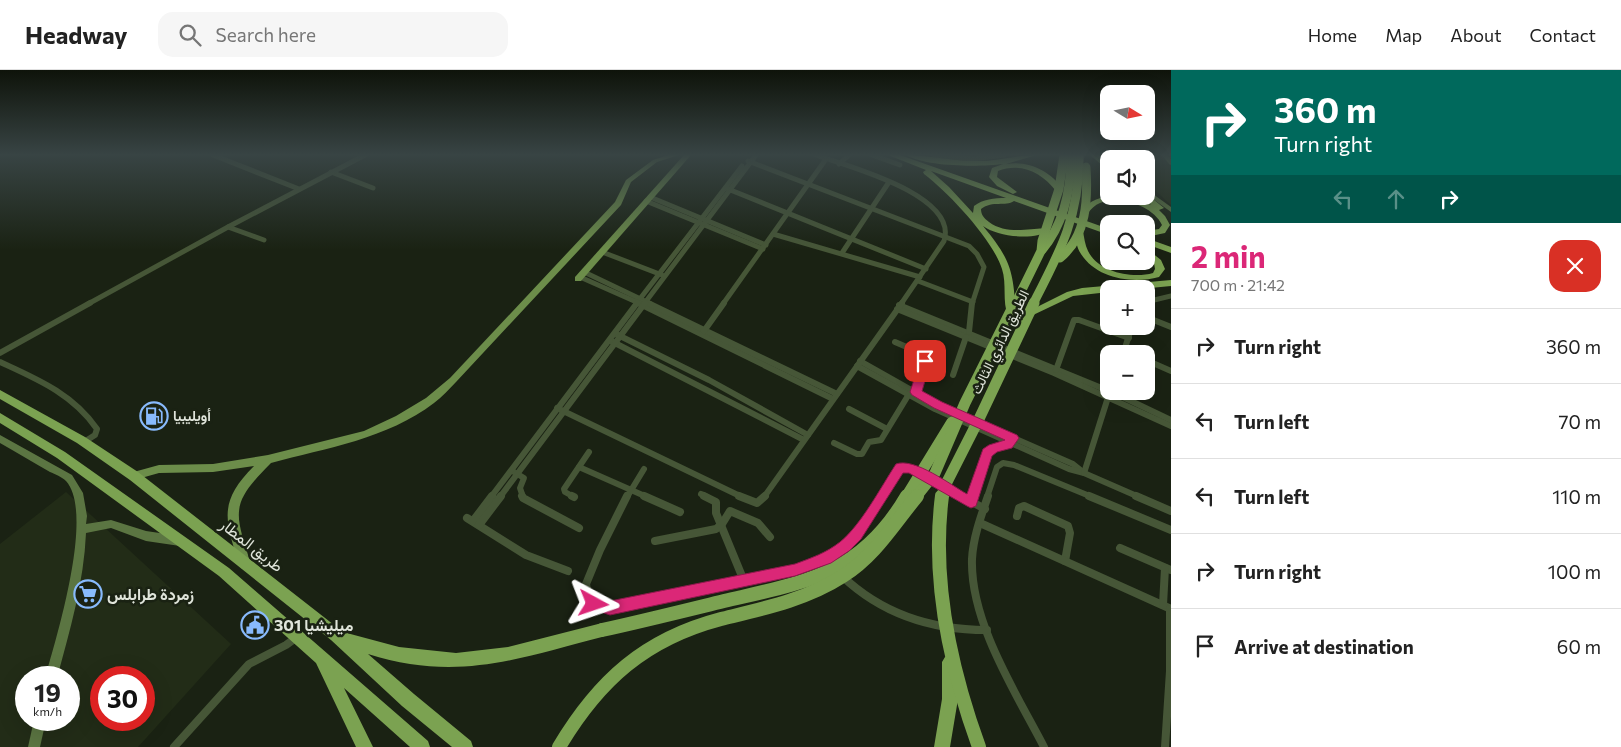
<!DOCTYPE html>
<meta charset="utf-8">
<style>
:root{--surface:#fff;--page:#f6f6f6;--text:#222;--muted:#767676;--line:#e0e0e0;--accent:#db2777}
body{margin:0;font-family:Commissioner,Vazirmatn,sans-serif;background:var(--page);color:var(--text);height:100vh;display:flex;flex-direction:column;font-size:19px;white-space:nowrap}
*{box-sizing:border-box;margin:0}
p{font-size:16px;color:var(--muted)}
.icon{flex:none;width:28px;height:28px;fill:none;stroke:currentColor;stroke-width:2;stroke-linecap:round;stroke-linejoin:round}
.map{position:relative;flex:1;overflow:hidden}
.drawer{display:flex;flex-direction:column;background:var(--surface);width:450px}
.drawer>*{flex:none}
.top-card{background:#00695c;color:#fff;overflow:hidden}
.needle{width:32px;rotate:100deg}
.buttons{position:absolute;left:1100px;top:15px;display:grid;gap:10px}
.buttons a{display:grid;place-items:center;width:55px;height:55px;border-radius:10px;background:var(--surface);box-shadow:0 5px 20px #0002;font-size:25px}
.speed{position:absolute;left:15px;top:596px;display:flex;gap:10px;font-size:25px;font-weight:700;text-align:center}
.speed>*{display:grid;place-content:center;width:65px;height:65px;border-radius:50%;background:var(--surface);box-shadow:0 5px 20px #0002;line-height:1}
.speed small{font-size:12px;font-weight:400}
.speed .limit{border:8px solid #d22;background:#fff;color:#111}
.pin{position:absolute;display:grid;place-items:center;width:42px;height:42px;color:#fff;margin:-21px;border-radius:10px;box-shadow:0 2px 8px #0006}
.me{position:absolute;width:55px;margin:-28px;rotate:95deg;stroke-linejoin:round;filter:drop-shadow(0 0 4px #0008)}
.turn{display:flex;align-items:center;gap:18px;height:105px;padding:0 20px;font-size:22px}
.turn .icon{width:65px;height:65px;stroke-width:2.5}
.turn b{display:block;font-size:35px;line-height:42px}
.lanes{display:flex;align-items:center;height:48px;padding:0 20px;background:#0003;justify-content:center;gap:25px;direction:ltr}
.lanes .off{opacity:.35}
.round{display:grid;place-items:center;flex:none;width:52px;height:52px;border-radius:15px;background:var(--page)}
.headline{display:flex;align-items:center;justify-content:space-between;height:85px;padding:0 20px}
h1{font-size:30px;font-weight:700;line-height:38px;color:var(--accent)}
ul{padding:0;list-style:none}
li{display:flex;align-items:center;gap:15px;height:75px;padding:0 20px;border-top:1px solid var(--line)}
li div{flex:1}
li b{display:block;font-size:19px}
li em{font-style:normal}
header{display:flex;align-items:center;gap:30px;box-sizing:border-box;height:70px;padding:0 25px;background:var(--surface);border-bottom:1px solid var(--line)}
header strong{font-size:24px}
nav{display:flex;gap:28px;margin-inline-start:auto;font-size:18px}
.search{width:350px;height:45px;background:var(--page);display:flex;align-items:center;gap:12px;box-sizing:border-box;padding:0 18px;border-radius:15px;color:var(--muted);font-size:19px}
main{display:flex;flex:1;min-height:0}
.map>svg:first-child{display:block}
.built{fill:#222c17;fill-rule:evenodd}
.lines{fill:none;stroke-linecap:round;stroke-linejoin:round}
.street-far2{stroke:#465637;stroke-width:5}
.street-far1{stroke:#465637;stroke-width:6}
.street{stroke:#465637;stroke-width:8}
.secondary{fill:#5b7542;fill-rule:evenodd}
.primary{fill:#6c8d4a;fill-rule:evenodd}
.highway{fill:#7ba251;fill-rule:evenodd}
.highway-bridge-far2{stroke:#7ba251;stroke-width:9}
.highway-bridge-far1{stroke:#7ba251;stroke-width:11}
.highway-bridge{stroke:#7ba251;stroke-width:14}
.route{fill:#db2777;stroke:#8e194d}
.labels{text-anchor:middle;stroke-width:5;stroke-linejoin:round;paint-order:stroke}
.street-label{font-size:14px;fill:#e0e5db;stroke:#1a2213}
.poi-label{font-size:14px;font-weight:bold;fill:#e0e5db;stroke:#1a2213;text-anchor:start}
.near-street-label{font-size:16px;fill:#e0e5db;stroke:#1a2213}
.near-poi-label{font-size:16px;font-weight:bold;fill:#e0e5db;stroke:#1a2213;text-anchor:start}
</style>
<header>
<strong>Headway</strong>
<div class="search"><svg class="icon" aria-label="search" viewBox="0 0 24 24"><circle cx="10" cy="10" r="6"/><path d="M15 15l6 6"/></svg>Search here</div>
<nav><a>Home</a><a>Map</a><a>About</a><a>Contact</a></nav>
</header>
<main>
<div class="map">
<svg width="1171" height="677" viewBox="0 0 1171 677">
<rect width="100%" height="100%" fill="#1a2213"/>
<!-- built -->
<g class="built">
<path d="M1126,85H1171V135L1146,112V89H1129Z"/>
<path d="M66,422L231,574L138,677H0V474ZM26,608H69V650H26ZM101,608H144V650H101Z"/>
</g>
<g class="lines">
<!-- street-far2 -->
<g class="street-far2">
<path d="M213,85L299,119"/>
<path d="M816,85C847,96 959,125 944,171L901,234"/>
<path d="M872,85L900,95"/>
<path d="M934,85L973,89L1004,85"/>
<path d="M748,91L969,176L977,184L984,197L972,234"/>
<path d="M839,94L849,85"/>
<path d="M331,102L373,118"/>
<path d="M728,119L926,199"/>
<path d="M650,127L766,175"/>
<path d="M646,131L763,179"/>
<path d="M228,157L264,170"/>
<path d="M773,164L920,207"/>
<path d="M602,182L662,205"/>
<path d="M842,183L889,112"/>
<path d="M584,202L651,234"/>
<path d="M580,207L641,234"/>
<path d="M918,211L973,232"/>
<path d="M1146,232L1171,226"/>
<path d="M88,234L228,157L365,85"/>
<path d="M636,234L742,96"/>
<path d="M644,234L756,85"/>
<path d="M723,234L826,89"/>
</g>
<!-- street-far1 -->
<g class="street-far1">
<path d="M638,233L833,329"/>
<path d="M648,233L837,324"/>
<path d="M899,235L1109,321"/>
<path d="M897,239L1054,303L1171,356"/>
<path d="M1146,247L1171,257"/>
<path d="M704,261L724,233"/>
<path d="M969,262L972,233"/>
<path d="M616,264L709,310L808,365"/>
<path d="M611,271L804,370"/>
<path d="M895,272L916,281L925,291L916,322"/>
<path d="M0,283L90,233"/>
<path d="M1123,284L1132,256"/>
<path d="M1146,290L1171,301"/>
<path d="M860,291L938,335L1073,394L1083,402"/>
<path d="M0,292C37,309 73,324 97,359L95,365L84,372"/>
<path d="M857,296L935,339L1069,399L1084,403L1139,427"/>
<path d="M1056,300L1074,250H1079L1129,268"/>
<path d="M953,305L966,267"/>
<path d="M557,338L742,427"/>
<path d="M849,339L887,359"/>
<path d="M834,373L857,384H862L869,372L881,370L909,324"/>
<path d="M579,397L647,427"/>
<path d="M514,402L524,408L520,418L523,427"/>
<path d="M1084,403L1110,321L1171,350"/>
<path d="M701,424L707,427"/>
<path d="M491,427L637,233"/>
<path d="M500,427L645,233"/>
<path d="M574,427L565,422L564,419L589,382"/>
<path d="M627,427L644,399"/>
<path d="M764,427L902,233"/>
<path d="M880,427L900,397L912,399L963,427"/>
<path d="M973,427L987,383L993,378L1011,372"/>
<path d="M987,427L997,397L1003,393L1014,395L1092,427"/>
</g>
<!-- street -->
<g class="street">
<path d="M522,426L523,428L579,458"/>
<path d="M572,426L574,427"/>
<path d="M627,426L600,480L586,514L589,528L602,537L610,538C649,529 688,522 727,514C767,507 813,503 845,475C861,462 871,443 881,426"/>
<path d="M644,426L680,442"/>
<path d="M704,426L716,432V443L744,511"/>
<path d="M739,426L757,433L765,426"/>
<path d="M961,426L985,439"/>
<path d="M988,426C981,446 973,468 972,489C970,552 1016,623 1044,677"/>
<path d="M1089,426L1171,460"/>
<path d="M1136,426L1171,441"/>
<path d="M971,432L973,426"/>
<path d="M1017,446L1019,438L1024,436L1068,456L1070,463L1065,491"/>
<path d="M467,448L526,485L568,501"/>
<path d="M473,451L492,426"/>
<path d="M980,453L1171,539"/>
<path d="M479,455L501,426"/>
<path d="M655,471L716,459L722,454L730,441L758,453L770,467"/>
<path d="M1120,478L1171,500"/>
<path d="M842,506C883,545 932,560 987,560"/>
<path d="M1163,535L1165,498"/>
<path d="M174,677L249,594L286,575L297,567"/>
<path d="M1165,677L1170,601V539"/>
</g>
<!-- secondary -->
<g class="secondary">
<path d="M1103,85H1109L1112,89L1107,90Z"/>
<path d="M1162,85H1168L1171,89V95L1169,94Z"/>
<path d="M1146,119L1171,137V142L1146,124Z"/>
<path d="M0,365L72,405L83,423L87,446L86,454L111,450L146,461L180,466L184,468L185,471L184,474L180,476L146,471L111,458L86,463C84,512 70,560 57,608H45C56,569 95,443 66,411C62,407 55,404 50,402C33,392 17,383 0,373Z"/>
<path d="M34,650H46L40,677H28Z"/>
</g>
<!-- primary -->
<g class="primary">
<path d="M668,85H679L657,92L631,112L621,135L456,312C449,319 442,327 434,333C387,369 326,378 271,393C230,434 234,441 251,494L249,498L245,500L241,498L239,494C225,450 218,432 254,396L213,402L159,403L134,410L130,409L129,406L130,403L159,395L213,394L268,385L364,361L396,346L426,328L450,308L615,132L626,110L653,90Z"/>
<path d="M684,85H691L581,211H575V207Z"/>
</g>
<!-- highway -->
<g class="highway">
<path d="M888,85H900L1109,159V165L1014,131C1005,137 993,130 981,139C981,145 984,148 989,152C1010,168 1042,154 1050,160C1035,171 998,167 983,156C1011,190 1013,200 1016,243L1011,246L1008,245C1002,232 1007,214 1002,199C993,170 949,123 924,104L923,102L926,100ZM931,101L1006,128C994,128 983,129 974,136L973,143L949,117Z"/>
<path d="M906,85C929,85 951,91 974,91C995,92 1015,85 1037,85L1006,94C1029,90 1050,101 1063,119L1056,121C1042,103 1021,92 998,101L997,107L1017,122L1013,124L997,116L989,107L992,98L1003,94C979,97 927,97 906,85Z"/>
<path d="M1090,85H1099L1109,95V101Z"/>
<path d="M1147,124L1164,138L1159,140L1165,146L1170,155L1165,163L1146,167V161L1159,159L1162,155C1153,136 1120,125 1100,133C1095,135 1091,139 1088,143H1082L1081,141C1098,120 1128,125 1151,135L1140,126H1146Z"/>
<path d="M1079,158L1083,161C1084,167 1085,175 1088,181C1098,202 1132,209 1153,203L1155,199L1154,193L1146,186V178L1161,190L1165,199L1159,207C1133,214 1097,209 1081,184C1076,177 1076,169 1075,161Z"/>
<path d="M1146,168L1171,177V183L1146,174Z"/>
<path d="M1171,210V216L1140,219H1109V222L1073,226L1031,246L1028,247L1023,244L1067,222L1082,218Z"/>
<path d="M0,320L85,367L138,402L343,562L399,577L456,583L508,577L602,553L607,555L609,560L607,565L602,567C517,589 457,612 368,584L414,624L471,671L473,677H452L402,636L331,570L130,410L77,373L0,329Z"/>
<path d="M0,343L65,382L229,498L428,671L430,677H410L344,618L373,677H356L316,593L219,506L57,388L0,353Z"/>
<path d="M950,584L955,587L958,592V629L950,677H934L942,629V592L945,587Z"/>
</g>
<!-- highway-bridge-far2 -->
<g class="highway-bridge-far2">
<path d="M1042,180C1064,154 1071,119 1071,85"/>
<path d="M1060,188C1087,166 1088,129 1086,97"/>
<path d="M1015,234L1041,181L1042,171L1059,119L1064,85"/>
<path d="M1033,234C1060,182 1080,145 1079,85"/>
</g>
<!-- highway-bridge-far1 -->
<g class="highway-bridge-far1">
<path d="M906,427L952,352"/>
<path d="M916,427L935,403L965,333L1015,233"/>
<path d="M942,427L947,412L979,349L1034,233"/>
</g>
<!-- highway-bridge -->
<g class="highway-bridge">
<path d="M942,426C931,511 950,597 979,677"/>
<path d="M602,560C643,551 683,541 724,531C806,512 861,505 907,426"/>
<path d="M559,677C599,610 645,569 721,549C762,539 806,530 843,506C875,486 893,455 917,426"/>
</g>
</g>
<!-- sky -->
<linearGradient id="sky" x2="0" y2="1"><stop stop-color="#0e130a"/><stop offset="0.47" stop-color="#384444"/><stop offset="1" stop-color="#384444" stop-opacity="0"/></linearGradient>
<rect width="1171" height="180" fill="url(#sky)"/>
<!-- route -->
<path class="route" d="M925,287L931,291L922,321L942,332L1017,365L1019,368L1012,378L997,382L992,386L976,436L971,438L967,436L909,403H903L861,469L849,481L831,493L795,506L610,545L589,538L587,534L589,529L594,527L610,531L795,494C811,488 826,483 840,472C861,455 881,417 896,394C914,387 951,415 967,424L983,379L989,375L1005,370L934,338L912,325L910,322L920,291Z"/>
<!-- icons -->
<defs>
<g id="fuel-ring" transform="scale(1.4375)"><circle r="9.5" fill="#1a2213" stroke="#88bafc" stroke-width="1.5"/><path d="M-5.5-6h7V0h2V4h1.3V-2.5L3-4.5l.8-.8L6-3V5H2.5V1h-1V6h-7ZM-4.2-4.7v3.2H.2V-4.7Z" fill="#88bafc"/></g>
<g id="supermarket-ring" transform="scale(1.4375)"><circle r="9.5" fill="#1a2213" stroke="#88bafc" stroke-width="1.5"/><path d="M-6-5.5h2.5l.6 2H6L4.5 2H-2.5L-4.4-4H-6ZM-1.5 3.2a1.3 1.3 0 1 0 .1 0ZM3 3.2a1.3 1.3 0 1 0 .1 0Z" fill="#88bafc"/></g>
<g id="civic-ring" transform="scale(1.4375)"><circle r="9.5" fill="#1a2213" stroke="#88bafc" stroke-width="1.5"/><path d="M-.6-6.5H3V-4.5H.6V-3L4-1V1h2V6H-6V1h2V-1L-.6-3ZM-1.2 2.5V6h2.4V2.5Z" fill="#88bafc"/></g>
</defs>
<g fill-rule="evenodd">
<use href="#fuel-ring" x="154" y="346"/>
<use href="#supermarket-ring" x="88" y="524"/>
<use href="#civic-ring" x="255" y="555"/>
</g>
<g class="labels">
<!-- street labels -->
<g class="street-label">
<text transform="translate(1000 272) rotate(-64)" y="5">الطريق الدائري الثالث</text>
</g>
<!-- poi labels -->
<g class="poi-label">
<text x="173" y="351">أويليبيا</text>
</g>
<!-- near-street labels -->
<g class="near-street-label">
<text transform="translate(252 475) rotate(38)" y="6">طريق المطار</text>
</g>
<!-- near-poi labels -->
<g class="near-poi-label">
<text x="107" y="530">زمردة طرابلس</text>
<text x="274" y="561">ميليشيا 301</text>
</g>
</g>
</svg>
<div class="buttons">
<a><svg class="needle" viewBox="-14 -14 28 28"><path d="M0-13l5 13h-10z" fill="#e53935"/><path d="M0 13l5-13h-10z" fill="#767676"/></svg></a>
<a><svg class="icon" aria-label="sound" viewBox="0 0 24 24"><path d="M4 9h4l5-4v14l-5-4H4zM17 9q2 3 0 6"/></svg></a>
<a><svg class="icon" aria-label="search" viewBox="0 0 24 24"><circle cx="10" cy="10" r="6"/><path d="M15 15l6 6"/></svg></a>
<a>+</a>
<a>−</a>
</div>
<div class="speed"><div>19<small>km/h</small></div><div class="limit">30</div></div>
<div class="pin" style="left:925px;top:291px;background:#d93025"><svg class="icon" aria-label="arrive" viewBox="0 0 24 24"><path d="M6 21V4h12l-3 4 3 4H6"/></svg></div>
<svg class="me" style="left:594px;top:534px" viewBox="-20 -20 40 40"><path d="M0-17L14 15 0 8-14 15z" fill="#db2777" stroke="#fff" stroke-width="4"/></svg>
</div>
<section class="drawer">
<div class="top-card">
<div class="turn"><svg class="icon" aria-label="right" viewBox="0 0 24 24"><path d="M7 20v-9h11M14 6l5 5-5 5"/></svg><div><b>360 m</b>Turn right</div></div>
<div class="lanes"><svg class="icon off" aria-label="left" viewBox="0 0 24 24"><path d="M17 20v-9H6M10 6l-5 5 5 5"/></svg><svg class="icon off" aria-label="ahead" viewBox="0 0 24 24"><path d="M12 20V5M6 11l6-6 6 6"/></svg><svg class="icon" aria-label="right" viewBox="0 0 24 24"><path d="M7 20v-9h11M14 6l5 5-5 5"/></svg></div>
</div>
<div class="headline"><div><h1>2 min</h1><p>700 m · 21:42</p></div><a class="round" style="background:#d93025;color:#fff"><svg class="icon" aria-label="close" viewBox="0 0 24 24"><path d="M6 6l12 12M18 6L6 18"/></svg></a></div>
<ul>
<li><svg class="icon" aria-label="right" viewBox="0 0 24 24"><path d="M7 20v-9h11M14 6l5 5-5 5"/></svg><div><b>Turn right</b></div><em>360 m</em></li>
<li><svg class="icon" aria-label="left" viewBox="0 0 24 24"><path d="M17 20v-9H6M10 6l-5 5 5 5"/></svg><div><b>Turn left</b></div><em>70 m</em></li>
<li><svg class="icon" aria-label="left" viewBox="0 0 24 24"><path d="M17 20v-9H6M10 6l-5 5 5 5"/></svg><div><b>Turn left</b></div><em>110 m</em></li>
<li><svg class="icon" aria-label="right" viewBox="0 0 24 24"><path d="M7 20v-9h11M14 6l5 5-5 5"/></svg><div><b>Turn right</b></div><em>100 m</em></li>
<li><svg class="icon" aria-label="arrive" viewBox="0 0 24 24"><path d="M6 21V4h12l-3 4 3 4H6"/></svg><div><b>Arrive at destination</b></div><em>60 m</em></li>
</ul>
</section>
</main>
